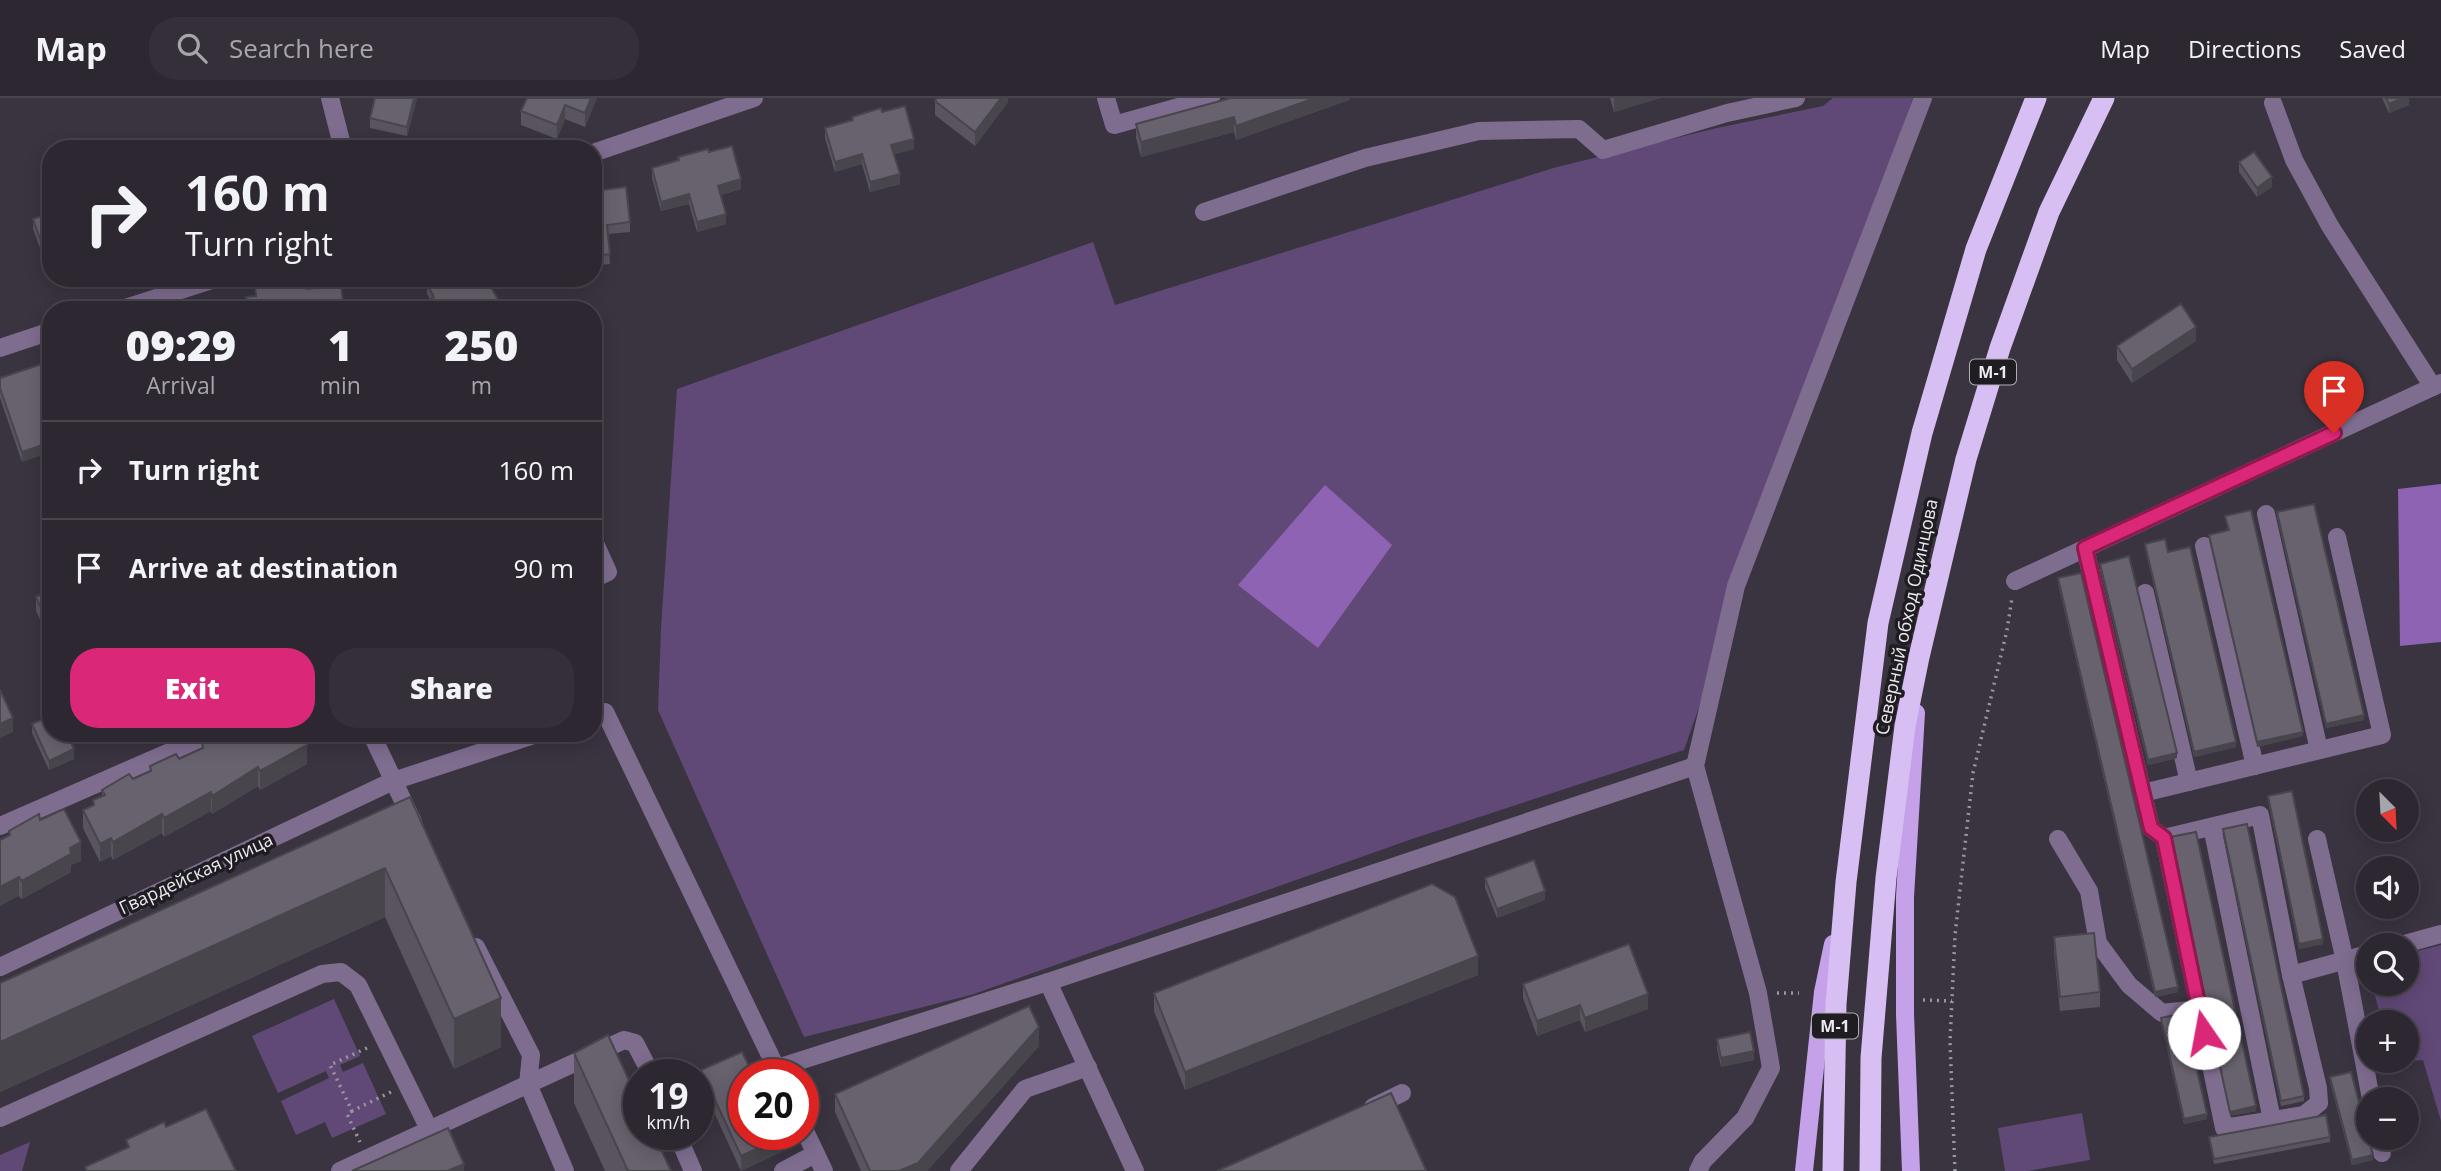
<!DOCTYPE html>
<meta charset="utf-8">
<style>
:root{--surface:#2c2730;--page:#342f38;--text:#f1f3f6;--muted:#a6a5ab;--line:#48444c;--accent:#db2777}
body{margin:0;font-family:"Open Sans",sans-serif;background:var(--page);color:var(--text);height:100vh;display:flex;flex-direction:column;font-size:26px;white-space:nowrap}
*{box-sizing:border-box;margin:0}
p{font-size:23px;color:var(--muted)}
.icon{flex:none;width:38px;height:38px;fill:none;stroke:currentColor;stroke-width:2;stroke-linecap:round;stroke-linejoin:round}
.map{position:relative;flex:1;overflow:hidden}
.panel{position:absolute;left:42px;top:203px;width:560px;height:441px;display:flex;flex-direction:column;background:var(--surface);border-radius:28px;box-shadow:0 4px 18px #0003,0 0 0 2px var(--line)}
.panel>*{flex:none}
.banner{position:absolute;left:42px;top:42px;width:560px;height:147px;border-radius:28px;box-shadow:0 4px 18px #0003,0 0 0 2px var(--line);background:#2c2730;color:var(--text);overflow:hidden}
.needle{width:46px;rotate:156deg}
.controls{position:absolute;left:2356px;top:681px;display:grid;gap:14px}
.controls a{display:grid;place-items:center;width:63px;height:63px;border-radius:50%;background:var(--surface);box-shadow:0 4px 18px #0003,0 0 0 2px var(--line);font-size:35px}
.speed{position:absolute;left:623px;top:961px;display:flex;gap:14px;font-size:35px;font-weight:700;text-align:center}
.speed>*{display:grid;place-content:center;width:91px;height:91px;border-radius:50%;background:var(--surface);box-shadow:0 4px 18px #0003,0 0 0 2px var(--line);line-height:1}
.speed small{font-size:18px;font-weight:400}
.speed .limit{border:10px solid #d22;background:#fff;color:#111}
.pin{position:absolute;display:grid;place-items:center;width:60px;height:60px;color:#fff;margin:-72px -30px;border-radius:50% 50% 50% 0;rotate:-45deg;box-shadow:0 0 7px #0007}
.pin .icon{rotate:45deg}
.me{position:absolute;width:77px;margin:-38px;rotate:348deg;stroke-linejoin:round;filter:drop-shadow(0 0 5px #0008)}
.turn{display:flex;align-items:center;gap:24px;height:147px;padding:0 28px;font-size:32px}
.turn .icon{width:91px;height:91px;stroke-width:2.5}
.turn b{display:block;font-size:49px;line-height:60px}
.eta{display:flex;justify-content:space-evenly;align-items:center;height:119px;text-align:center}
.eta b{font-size:42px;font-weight:800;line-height:49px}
.primary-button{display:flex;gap:14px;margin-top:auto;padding:14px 28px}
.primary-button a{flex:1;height:80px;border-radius:28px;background:var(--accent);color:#fff;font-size:28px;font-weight:800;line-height:80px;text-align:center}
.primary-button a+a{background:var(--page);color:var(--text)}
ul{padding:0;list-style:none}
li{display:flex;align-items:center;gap:21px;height:98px;padding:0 28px;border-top:2px solid var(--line)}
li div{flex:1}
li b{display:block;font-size:26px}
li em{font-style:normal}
header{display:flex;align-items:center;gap:42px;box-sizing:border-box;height:98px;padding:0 35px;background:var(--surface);border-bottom:2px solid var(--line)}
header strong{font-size:33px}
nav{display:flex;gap:38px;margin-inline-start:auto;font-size:24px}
.search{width:490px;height:63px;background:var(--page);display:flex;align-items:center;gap:18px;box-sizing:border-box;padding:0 24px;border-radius:28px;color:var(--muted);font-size:26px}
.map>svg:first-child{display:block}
.green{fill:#614977}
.water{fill:#8e63b4}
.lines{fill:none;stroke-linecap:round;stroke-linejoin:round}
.path{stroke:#9a969f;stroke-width:3.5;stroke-dasharray:2 5;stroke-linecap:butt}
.minor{stroke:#7f6d90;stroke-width:18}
.major{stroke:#c5a1e9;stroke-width:18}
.highway{stroke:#d8bff3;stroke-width:21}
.wall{fill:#59545f}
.shaded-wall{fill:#49454d}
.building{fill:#68626e;stroke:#49454d;stroke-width:2}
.route-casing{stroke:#8e194d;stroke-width:18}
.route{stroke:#db2777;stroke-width:12}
.labels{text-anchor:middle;stroke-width:7;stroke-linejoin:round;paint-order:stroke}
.shield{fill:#201d22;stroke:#afacb2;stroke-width:2}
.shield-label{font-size:16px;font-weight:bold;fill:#ece9f0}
.street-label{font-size:18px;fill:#ece9f0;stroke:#201d22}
</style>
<header>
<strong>Map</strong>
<div class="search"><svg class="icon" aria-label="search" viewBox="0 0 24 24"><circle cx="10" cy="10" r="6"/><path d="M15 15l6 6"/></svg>Search here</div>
<nav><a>Map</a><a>Directions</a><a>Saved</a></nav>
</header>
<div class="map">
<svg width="2441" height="1073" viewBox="0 0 2441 1073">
<rect width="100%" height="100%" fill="#3a3440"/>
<!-- green -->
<g class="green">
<path d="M1833,0H1913L1684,652L1412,741L971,897L804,939L658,612L661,531L677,291L1093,144L1115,207L1557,69L1717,30L1823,8Z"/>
<path d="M2441,847V1023L2423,962L2392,965L2391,963L2406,962V924H2382L2372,886H2406V856Z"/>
<path d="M334,901L360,958L340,967L343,974L363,965L386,1016L332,1040L325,1024L296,1037L281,1003L329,980L326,973L278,995L252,938Z"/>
<path d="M2082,1015L2090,1062L2028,1073H2005L1998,1030Z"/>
<path d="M30,1044L22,1073H0V1057Z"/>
</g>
<!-- water -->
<g class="water">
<path d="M2441,386V544L2400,548L2398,391Z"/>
<path d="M1325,387L1392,447L1318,550L1238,487Z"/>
</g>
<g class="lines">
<!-- path -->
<g class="path">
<path d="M1777,895H1799"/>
<path d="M1923,902L1952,903"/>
<path d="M367,950L330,967L352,1013L391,994"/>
<path d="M352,1013L347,1016L360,1044"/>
<path d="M1955,1073L1950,944L1955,837L1973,675L2007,532L2012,500"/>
</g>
<!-- minor -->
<g class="minor">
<path d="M330,0L343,51"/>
<path d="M1106,0L1114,27L1211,0"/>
<path d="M2273,5L2294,62L2330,128L2433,289"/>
<path d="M593,55L754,0"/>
<path d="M1204,114L1365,60L1479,33L1579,31L1603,52L1727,15L1796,0"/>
<path d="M119,212L218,180"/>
<path d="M0,250L51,233"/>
<path d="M2266,416L2319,652"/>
<path d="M593,441L608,474L593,481"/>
<path d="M2204,448L2255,668"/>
<path d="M2085,450L2151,730L2164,740L2224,1030L2304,1017L2319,1005L2318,990L2291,877L2368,856"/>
<path d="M2015,483L2441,285"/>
<path d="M2145,495L2189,684"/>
<path d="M593,618L605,614L779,976"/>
<path d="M371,635L413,724"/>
<path d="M2143,695L2382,637L2337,439"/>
<path d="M0,728L213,635"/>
<path d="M2212,729L2272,1022"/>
<path d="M2164,740L2260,717L2291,877"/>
<path d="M2058,741L2089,793L2098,845L2129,887L2162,915L2199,911"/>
<path d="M2317,741L2345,863L2371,1001"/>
<path d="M2401,847L2441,836"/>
<path d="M476,849L531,957L528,986L565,1073"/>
<path d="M0,869L393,683L540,635"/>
<path d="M1048,884L1135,1073"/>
<path d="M777,970L1048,884L1695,668"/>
<path d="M1373,1009L1402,995"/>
<path d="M0,1020L322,876L341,874L358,887L429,1031"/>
<path d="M803,1029L824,1073"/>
<path d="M677,1036L693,1073"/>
<path d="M2379,1040L2382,1055"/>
<path d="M340,1073L624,942L635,945L651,976"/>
<path d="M783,1073L815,1056"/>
<path d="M959,1073L1025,991L1088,969"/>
<path d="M1698,1073L1703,1063L1745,1020L1771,970L1758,895L1695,668L1736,488L1923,0"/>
</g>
<!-- major -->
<g class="major">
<path d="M1804,1073L1823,894L1833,846"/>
<path d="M1911,1073L1905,916V799L1916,615"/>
</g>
<!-- highway -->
<g class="highway">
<path d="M1833,1073L1836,906L1846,784L1878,525L1922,335L1976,151L2036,0"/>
<path d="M1870,1073L1871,960L1886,780L1905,628L1919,559L1966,361L2000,250L2049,114L2104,0"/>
</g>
</g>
<!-- wall -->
<g class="wall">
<path d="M417,0L407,38L370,30V20Z"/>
<path d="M597,0L585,29L565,21L557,41L521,27V13Z"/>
<path d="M1008,0V4L975,48L935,17V3Z"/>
<path d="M1349,0V2L1236,42L1234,34L1141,59L1136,40V26Z"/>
<path d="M1610,0H1660L1614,14Z"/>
<path d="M2382,0H2409V7L2389,15Z"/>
<path d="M852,19L914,51L894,56L900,86L870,94L862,66L835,74L825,40V30L852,23Z"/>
<path d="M709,54L741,91L721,97L726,126L697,134L689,106L661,113L652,80V70L678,63V59Z"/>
<path d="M2239,64L2272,89L2257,99L2239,74Z"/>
<path d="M593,79L603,92L630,124V134L608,136L610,166L593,168Z"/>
<path d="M51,115L47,169L33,131V121Z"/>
<path d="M461,184L499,212L430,201L427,196V186Z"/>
<path d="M2196,243L2132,285L2117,262V248Z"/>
<path d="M51,263L22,364L0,300V280Z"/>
<path d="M2277,414L2364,622L2326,630L2277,419Z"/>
<path d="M2225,418L2303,638L2257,649L2209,442V437L2228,432Z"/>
<path d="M2145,446L2168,454L2236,649L2194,659L2145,450Z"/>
<path d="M2100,466L2177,660L2148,667L2100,471Z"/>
<path d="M2058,480L2178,894L2155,899L2058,485Z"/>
<path d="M51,492V545L36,513V499Z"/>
<path d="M32,626L74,661L49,672L32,635Z"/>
<path d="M202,645L307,666L260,692L258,688L212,716L211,713L164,739L162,735L113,762L111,758L100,764L83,730V712L93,707V702L102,698V692L133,681L150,674V668L179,661L202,651Z"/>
<path d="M2268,698L2323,846L2299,851L2268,703Z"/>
<path d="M410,699L501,949L454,971L385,819L0,994Z"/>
<path d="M40,722L81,763L71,767V774L22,801L19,798L9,733Z"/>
<path d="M2223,731L2304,998V1003L2281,1008L2223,736Z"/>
<path d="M2170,739L2256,1013L2230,1018L2170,744Z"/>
<path d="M1485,780L1545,802L1497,820L1485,790Z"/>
<path d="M2054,839L2100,894V909L2060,913L2054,854Z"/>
<path d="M1478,877L1185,992L1154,913V895Z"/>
<path d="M1523,886L1648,911L1585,934L1580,922L1537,938L1523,900Z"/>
<path d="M2161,920L2207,1021L2184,1026L2161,925Z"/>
<path d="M1717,941L1754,962L1721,969L1717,951Z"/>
<path d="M1039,948L927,1073H861L835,1014V996Z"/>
<path d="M574,955L671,1073H605L574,1005Z"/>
<path d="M701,972L781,1054L741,1073L701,986Z"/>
<path d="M2330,979L2373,1062L2352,1067L2330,984Z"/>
<path d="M2209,1039H2330V1044L2214,1066Z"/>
</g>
<!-- shaded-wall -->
<g class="shaded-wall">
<path d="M414,0H417L407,38V29Z"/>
<path d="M591,0H597L585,29V15Z"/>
<path d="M1001,0H1008V4L975,48V34Z"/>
<path d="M1315,0H1349V2L1236,42V28Z"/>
<path d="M1614,0H1660L1614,14Z"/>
<path d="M2402,0H2409V7L2389,15V6Z"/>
<path d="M565,7V21L557,41V27Z"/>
<path d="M1234,19V34L1141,59V44Z"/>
<path d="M914,41V51L891,57V47Z"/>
<path d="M862,56V66L835,74V64Z"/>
<path d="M900,76V86L870,94V84Z"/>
<path d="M2272,79V89L2257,99V90Z"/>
<path d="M741,81V91L718,98V88Z"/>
<path d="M689,96V106L661,113V104Z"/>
<path d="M726,116V126L697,134V124Z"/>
<path d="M51,158V168L47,169V160Z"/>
<path d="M499,203V212H483Z"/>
<path d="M2196,229V243L2132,285V271Z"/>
<path d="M51,344V354L22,364V354Z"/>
<path d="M2364,617V622L2326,630V626Z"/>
<path d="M13,620V634L0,640V626Z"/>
<path d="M2303,634V638L2257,649V644Z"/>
<path d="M2236,644V649L2194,659V654Z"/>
<path d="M307,647V666L260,692V673Z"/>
<path d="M74,651V661L49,672V663Z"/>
<path d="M2177,655V660L2148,667V662Z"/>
<path d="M258,669V688L212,716V698Z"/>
<path d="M211,694V713L164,739V720Z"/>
<path d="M162,716V735L113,762V744Z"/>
<path d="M111,740V758L100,764V746Z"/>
<path d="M81,744V763L71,767V774L22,801V783L70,750Z"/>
<path d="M385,770V819L0,994V944Z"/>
<path d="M19,779V798L0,808V789Z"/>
<path d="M1545,793V802L1497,820V811Z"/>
<path d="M2323,841V846L2299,851V846Z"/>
<path d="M1478,858V877L1185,992V974Z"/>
<path d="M2178,889V894L2155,899V894Z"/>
<path d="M1648,896V911L1585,934V920Z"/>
<path d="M501,900V949L454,971V921Z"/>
<path d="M1580,907V922L1537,938V923Z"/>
<path d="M1039,929V948L927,1073H899Z"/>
<path d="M1754,953V962L1721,969V960Z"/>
<path d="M2256,1008V1013L2230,1018V1014Z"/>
<path d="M2207,1016V1021L2184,1026V1021Z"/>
<path d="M781,1040V1054L741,1073V1058Z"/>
<path d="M2373,1057V1062L2352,1067V1062Z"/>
<path d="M464,1066V1073H447Z"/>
</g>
<!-- building -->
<g class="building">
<path d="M375,0H414L407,29L370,20Z"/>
<path d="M527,0H591L585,15L565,7L557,27L521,13Z"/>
<path d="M937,0H1001L975,34L935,3Z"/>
<path d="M1231,0H1315L1236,28L1234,19L1141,44L1136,26Z"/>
<path d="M2386,0H2402L2389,6Z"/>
<path d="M905,8L914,41L891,47L900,76L870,84L862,56L835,64L825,30L853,22L852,19L881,10L882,14Z"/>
<path d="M732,48L741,81L718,88L726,116L697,124L689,96L661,104L652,70L679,62L678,59L708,51L709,54Z"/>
<path d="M2254,54L2272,79L2257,90L2239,64Z"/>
<path d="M601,78L603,92L626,89L630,124L607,127L610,156L593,158V79Z"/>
<path d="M51,115V158L47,160L33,121Z"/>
<path d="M254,180H306L307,191L341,187L344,212H247L246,199L256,198Z"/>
<path d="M438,180H459L461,184L468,180H486L499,203L483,212H411L434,199L427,186Z"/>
<path d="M2181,206L2196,229L2132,271L2117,248Z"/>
<path d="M51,263V344L22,354L0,290V280Z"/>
<path d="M2314,406L2364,617L2326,626L2277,414Z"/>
<path d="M2251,412L2303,634L2257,644L2209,437L2229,432L2225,418Z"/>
<path d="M2165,441L2168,454L2190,449L2236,644L2194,654L2145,446Z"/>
<path d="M2129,458L2177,655L2148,662L2100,466Z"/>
<path d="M2081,475L2178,889L2155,894L2058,480Z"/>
<path d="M51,492V531L36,499Z"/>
<path d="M0,592L13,620L0,626Z"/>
<path d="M51,617V635H67L74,651L49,663L32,626Z"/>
<path d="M220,635H301L307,647L260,673L258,669L212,698L211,694L164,720L162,716L113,744L111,740L100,746L83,712L94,707L93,702L105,697L102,692L129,676L133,681L151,673L150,668L176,656L179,661L203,650L202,645Z"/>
<path d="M2292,693L2323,841L2299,846L2268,698Z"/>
<path d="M410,699L501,900L454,921L385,770L0,944V885Z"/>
<path d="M64,711L81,744L70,750L71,756L22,783L19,779L0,789V742L10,737L9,733L39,716L40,722Z"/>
<path d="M2247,726L2304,998L2281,1003L2223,731Z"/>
<path d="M2196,734L2256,1008L2230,1014L2170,739Z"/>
<path d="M1534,762L1545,793L1497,811L1485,780Z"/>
<path d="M1432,786L1455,799L1478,858L1185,974L1154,895Z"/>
<path d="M2094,835L2100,894L2060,899L2054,839Z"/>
<path d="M1629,846L1648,896L1585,920L1580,907L1537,923L1523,886Z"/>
<path d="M1029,908L1039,929L918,1065L899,1073H870L835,996Z"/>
<path d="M2184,915L2207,1016L2184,1021L2161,920Z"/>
<path d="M1750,934L1754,953L1721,960L1717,941Z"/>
<path d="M608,937L639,1004V1036H654L671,1073H628L574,955Z"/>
<path d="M742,954L753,976H744V1036H780L781,1040L741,1058L701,972Z"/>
<path d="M2351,974L2373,1057L2352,1062L2330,979Z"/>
<path d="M1391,995L1426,1072L1423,1073H1217Z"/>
<path d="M206,1011L236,1073H87L85,1069L129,1049L126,1042L164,1024L166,1029Z"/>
<path d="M2326,1017L2330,1039L2214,1061L2209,1039Z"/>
<path d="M448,1030L464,1066L447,1073H352Z"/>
</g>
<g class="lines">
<!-- route casing -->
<g class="route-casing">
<path id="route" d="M2204,935L2164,740L2151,730L2085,450L2334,335"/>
</g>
<!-- route -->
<use href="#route" class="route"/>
</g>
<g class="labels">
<!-- shield labels -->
<g class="shield">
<rect x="1970" y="261.5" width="46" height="25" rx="5"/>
<rect x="1812" y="915.5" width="46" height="25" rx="5"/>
</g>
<g class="shield-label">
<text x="1993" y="280">М-1</text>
<text x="1835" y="934">М-1</text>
</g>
<!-- street labels -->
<g class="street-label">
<text transform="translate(1907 519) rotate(-78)" y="6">Северный обход Одинцова</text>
<text transform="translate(196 776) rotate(-25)" y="6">Гвардейская улица</text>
</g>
</g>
</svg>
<div class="controls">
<a><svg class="needle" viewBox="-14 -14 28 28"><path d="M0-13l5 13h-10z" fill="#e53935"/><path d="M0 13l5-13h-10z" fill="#a6a5ab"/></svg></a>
<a><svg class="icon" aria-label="sound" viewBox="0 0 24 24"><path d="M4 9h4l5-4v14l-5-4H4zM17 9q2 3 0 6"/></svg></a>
<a><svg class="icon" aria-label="search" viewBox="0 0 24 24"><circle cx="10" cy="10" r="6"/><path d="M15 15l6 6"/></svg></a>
<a>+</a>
<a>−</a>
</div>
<div class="speed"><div>19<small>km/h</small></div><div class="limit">20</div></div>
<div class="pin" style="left:2334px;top:335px;background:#d93025"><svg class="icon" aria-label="arrive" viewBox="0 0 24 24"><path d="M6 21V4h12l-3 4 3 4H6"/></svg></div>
<svg class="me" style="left:2204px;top:935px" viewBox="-20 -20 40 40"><circle r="19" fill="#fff"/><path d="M0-13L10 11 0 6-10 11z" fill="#db2777"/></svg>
<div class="banner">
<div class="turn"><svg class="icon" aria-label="right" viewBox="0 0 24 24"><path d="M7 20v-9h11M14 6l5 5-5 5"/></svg><div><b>160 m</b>Turn right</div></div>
</div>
<section class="panel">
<div class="eta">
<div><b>09:29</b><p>Arrival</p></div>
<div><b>1</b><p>min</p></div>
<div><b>250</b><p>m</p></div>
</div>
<ul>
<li><svg class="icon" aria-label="right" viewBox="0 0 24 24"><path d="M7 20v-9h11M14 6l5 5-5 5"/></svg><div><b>Turn right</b></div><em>160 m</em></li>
<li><svg class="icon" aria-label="arrive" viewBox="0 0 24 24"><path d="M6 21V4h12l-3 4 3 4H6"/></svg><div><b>Arrive at destination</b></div><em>90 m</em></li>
</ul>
<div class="primary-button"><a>Exit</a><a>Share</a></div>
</section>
</div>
